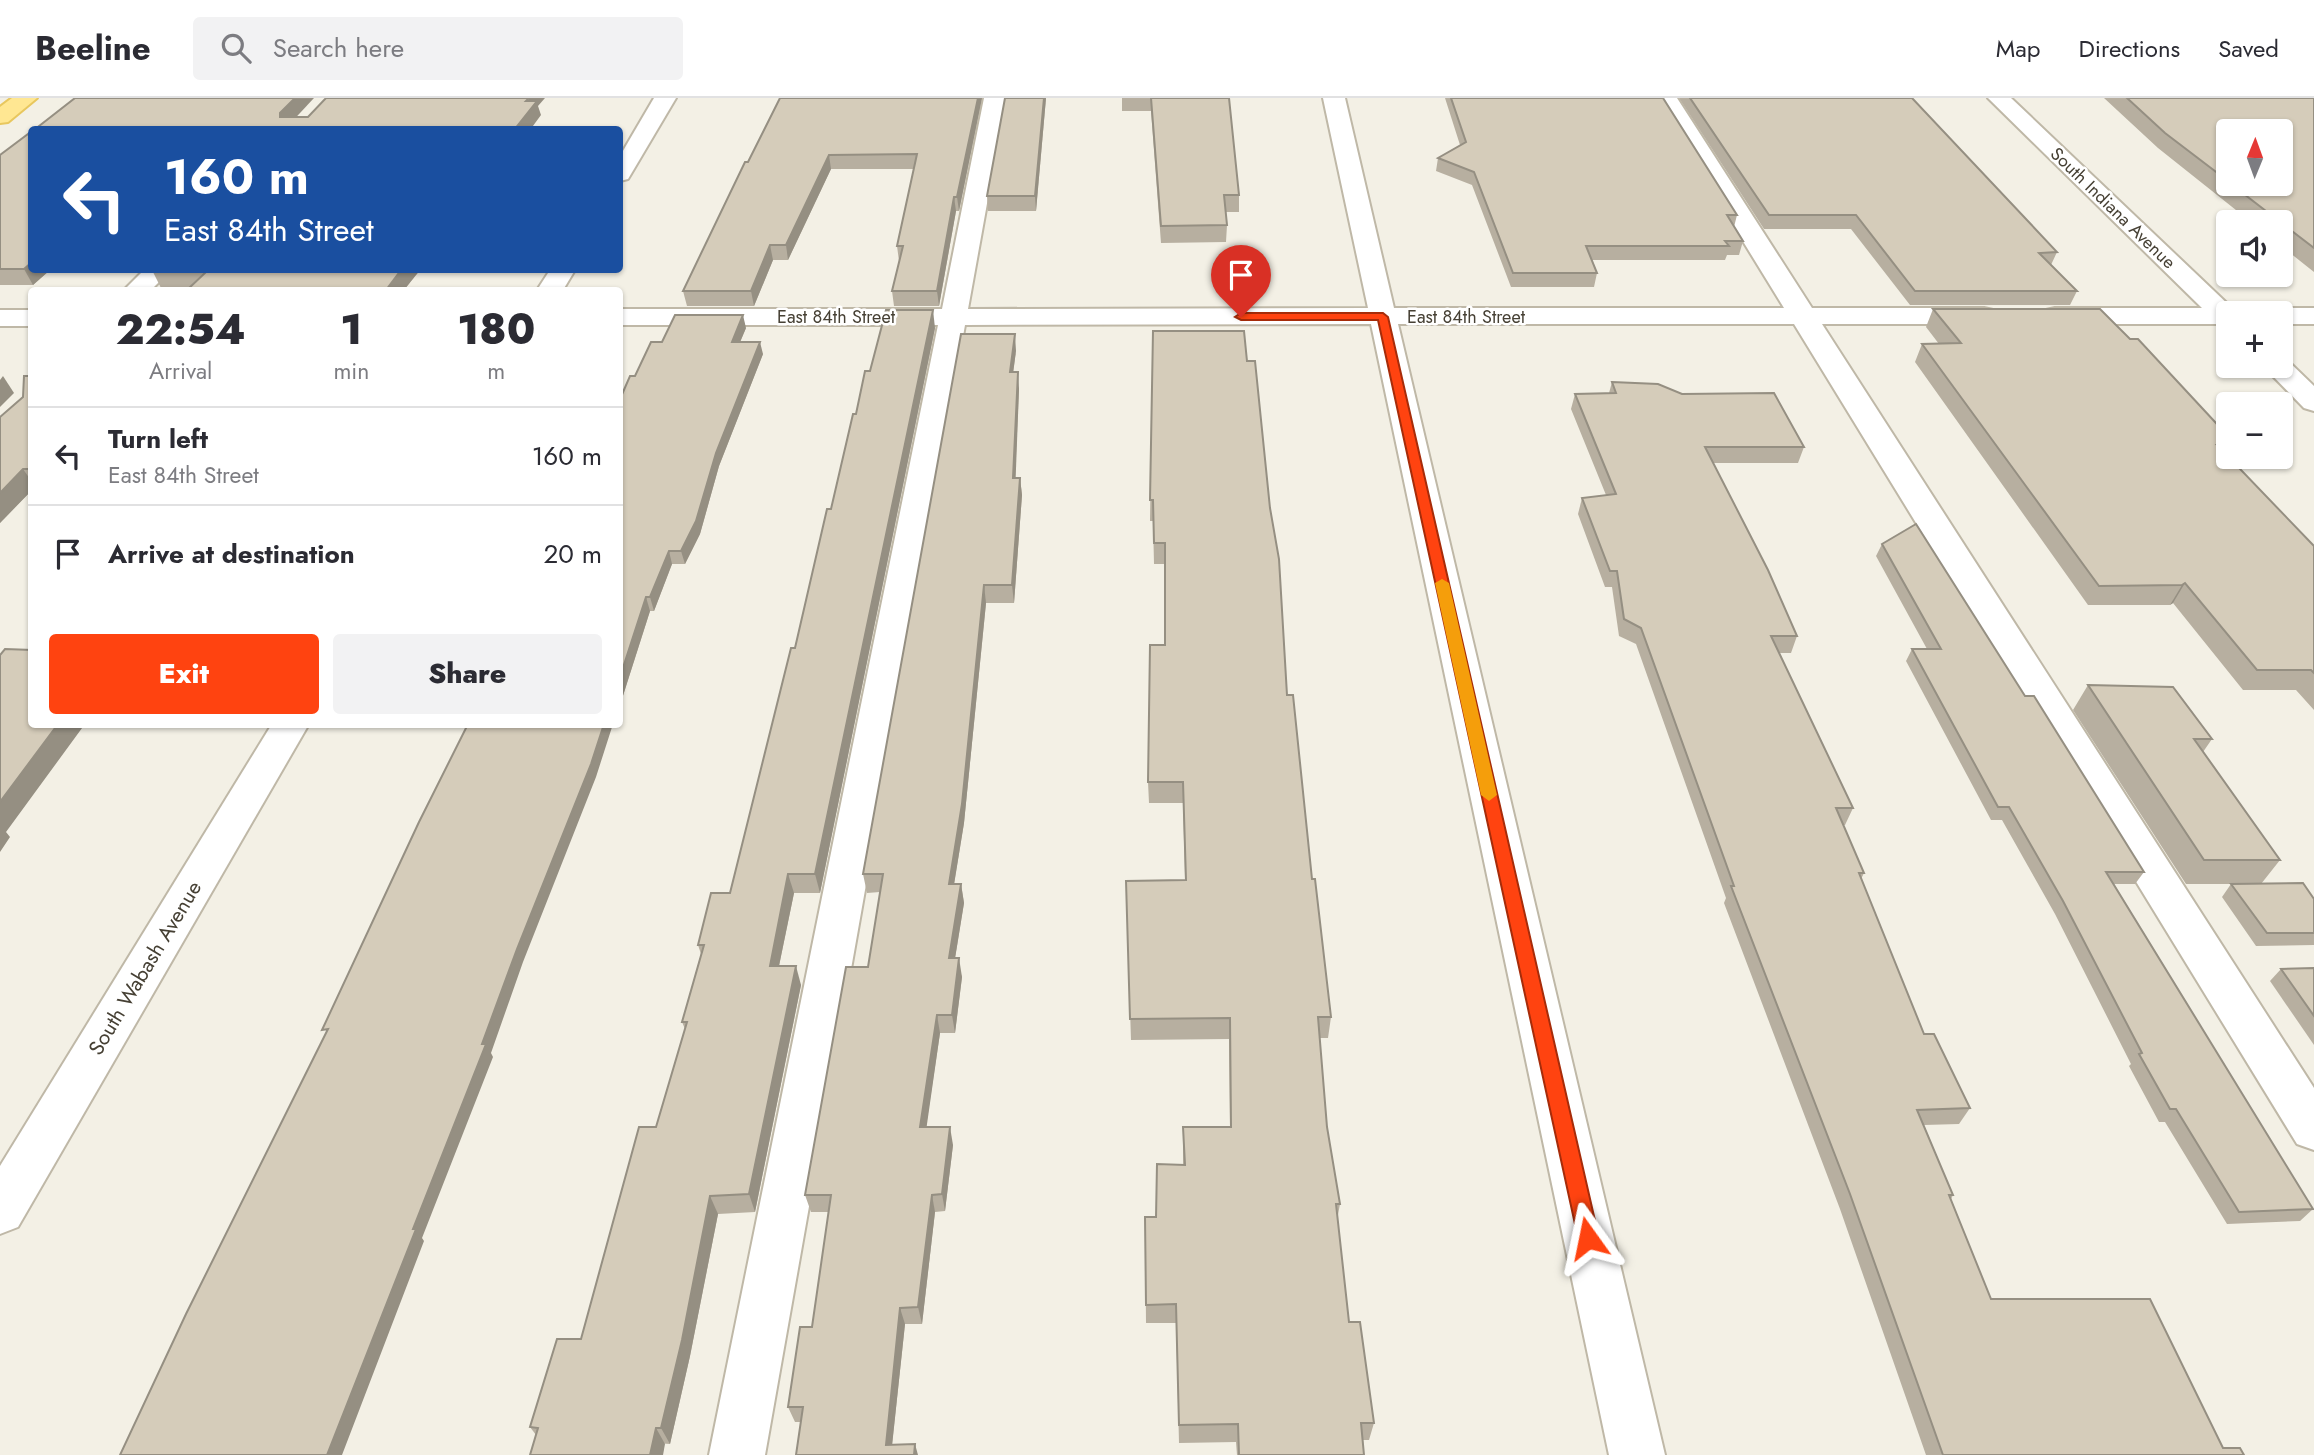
<!DOCTYPE html>
<meta charset="utf-8">
<style>
:root{--surface:#fff;--page:#f2f2f3;--text:#2b2b33;--muted:#7c7c81;--line:#e1e1e2;--accent:#ff4310}
body{margin:0;font-family:Jost,sans-serif;background:var(--page);color:var(--text);height:100vh;display:flex;flex-direction:column;font-size:26px;white-space:nowrap}
*{box-sizing:border-box;margin:0}
p{font-size:23px;color:var(--muted)}
.icon{flex:none;width:38px;height:38px;fill:none;stroke:currentColor;stroke-width:2;stroke-linecap:round;stroke-linejoin:round}
.map{position:relative;flex:1;overflow:hidden}
.side{position:absolute;left:28px;top:189px;width:595px;height:441px;display:flex;flex-direction:column;background:var(--surface);border-radius:7px;box-shadow:0 2px 5px #0004}
.side>*{flex:none}
.banner{position:absolute;left:28px;top:28px;width:595px;height:147px;border-radius:7px;box-shadow:0 2px 5px #0004;background:#1a4fa0;color:#fff;overflow:hidden}
.needle{width:46px;rotate:1deg}
.controls{position:absolute;left:2216px;top:21px;display:grid;gap:14px}
.controls a{display:grid;place-items:center;width:77px;height:77px;border-radius:7px;background:var(--surface);box-shadow:0 2px 5px #0004;font-size:35px}
.pin{position:absolute;display:grid;place-items:center;width:60px;height:60px;color:#fff;margin:-72px -30px;border-radius:50% 50% 50% 0;rotate:-45deg;box-shadow:0 0 7px #0007}
.pin .icon{rotate:45deg}
.me{position:absolute;width:77px;margin:-38px;rotate:348deg;stroke-linejoin:round;filter:drop-shadow(0 0 5px #0008)}
.turn{display:flex;align-items:center;gap:24px;height:147px;padding:0 21px;font-size:32px}
.turn .icon{width:91px;height:91px;stroke-width:2.5}
.turn b{display:block;font-size:49px;line-height:60px}
.eta{display:flex;justify-content:space-evenly;align-items:center;height:119px;text-align:center}
.eta b{font-size:42px;font-weight:800;line-height:49px}
.button{display:flex;gap:14px;margin-top:auto;padding:14px 21px}
.button a{flex:1;height:80px;border-radius:7px;background:var(--accent);color:#fff;font-size:28px;font-weight:800;line-height:80px;text-align:center}
.button a+a{background:var(--page);color:var(--text)}
ul{padding:0;list-style:none}
li{display:flex;align-items:center;gap:21px;height:98px;padding:0 21px;border-top:2px solid var(--line)}
li div{flex:1}
li b{display:block;font-size:26px}
li em{font-style:normal}
header{display:flex;align-items:center;gap:42px;box-sizing:border-box;height:98px;padding:0 35px;background:var(--surface);border-bottom:2px solid var(--line)}
header strong{font-size:33px}
nav{display:flex;gap:38px;margin-inline-start:auto;font-size:24px}
.search{width:490px;height:63px;background:var(--page);display:flex;align-items:center;gap:18px;box-sizing:border-box;padding:0 24px;border-radius:7px;color:var(--muted);font-size:26px}
.map>svg:first-child{display:block}
.lines{fill:none;stroke-linecap:round;stroke-linejoin:round}
.minor-casing{stroke:#bfb8a7;stroke-width:4}
.major-casing{stroke:#e8c75e;stroke-width:4}
.minor{fill:#fff;fill-rule:evenodd}
.major{fill:#ffe792;fill-rule:evenodd}
.wall{fill:#b7afa0;fill-rule:evenodd}
.shaded-wall{fill:#958f82}
.building{fill:#d5ccba;stroke:#958f82;stroke-width:2}
.route{fill:#ff4310;stroke:#a62c0a;stroke-width:2}
.slow{fill:#f59e0b}
.labels{text-anchor:middle;stroke-width:5;stroke-linejoin:round;paint-order:stroke}
.far-street-label{font-size:18px;fill:#464034;stroke:#fff}
.street-label{font-size:21px;fill:#464034;stroke:#fff}
</style>
<header>
<strong>Beeline</strong>
<div class="search"><svg class="icon" aria-label="search" viewBox="0 0 24 24"><circle cx="10" cy="10" r="6"/><path d="M15 15l6 6"/></svg>Search here</div>
<nav><a>Map</a><a>Directions</a><a>Saved</a></nav>
</header>
<div class="map">
<svg width="2314" height="1357" viewBox="0 0 2314 1357">
<rect width="100%" height="100%" fill="#f3f0e5"/>
<g class="lines">
<!-- minor casing -->
<g class="minor-casing">
<g id="minor">
<path d="M654,0H676L631,76L628,81L620,83V58Z"/>
<path d="M984,0H1006L968,211L1368,210L1323,0H1345L1394,210H1784L1655,0H1677L1812,210H1984L1993,212L1997,218L1993,224L1984,226H1822L2314,990V1052L2297,1046L1794,226H1398L1665,1357H1609L1371,226L965,227L765,1357H709L938,227H620V211H942Z"/>
<path d="M1988,0H2011L2233,211L2237,212L2239,215H2228V229L2218,226H2055L2046,224L2042,218L2046,212L2055,210H2202Z"/>
<path d="M144,172H171L151,192H124Z"/>
<path d="M550,172H575L563,192H537Z"/>
<path d="M2280,210H2314V226H2280V215H2269Z"/>
<rect x="0" y="212" width="32" height="16"/>
<path d="M2280,260L2287,262L2314,288V313L2304,310L2263,268H2280Z"/>
<path d="M272,626H309L18,1129L0,1136V1068Z"/>
</g>
</g>
<!-- major casing -->
<g class="major-casing">
<path id="major" d="M12,0H37L8,24L0,25V9Z"/>
</g>
<!-- minor -->
<use href="#minor" class="minor"/>
<!-- major -->
<use href="#major" class="major"/>
</g>
<!-- wall -->
<g class="wall">
<path d="M982,0L959,113H956L939,208H894L892,193L899,163L897,148L914,71H831L788,162H773L754,208H687L683,193L748,64Z"/>
<path d="M1046,0L1036,113H988L987,98Z"/>
<path d="M1122,0H1229L1239,97V114H1225L1227,127L1226,144L1161,145L1151,13H1122Z"/>
<path d="M1445,0H1663L1737,117L1734,129L1743,143L1739,157H1727L1725,162H1592L1597,175L1594,189H1511L1472,87L1436,73L1438,60L1460,47Z"/>
<path d="M1679,0H1912L2057,154L2051,167L2077,193L2070,207H1910L1851,131H1764Z"/>
<path d="M2104,0H2314V174L2280,147V124H2251L2158,50ZM2228,33L2280,86H2228Z"/>
<path d="M0,57L32,172H50L33,187H0Z"/>
<path d="M156,172H420L404,192L161,190L153,174Z"/>
<path d="M1933,211L2228,338V359L2314,448V612L2296,592H2243L2173,505L2170,507H2088L1915,264L1922,246H1939L1926,229Z"/>
<path d="M746,230L740,244L763,256L719,368L700,436L685,466H672L654,513H650L620,607L635,278L662,244Z"/>
<path d="M935,230L820,795H794L779,868L801,887L755,1114L718,1116L690,1258L670,1346L536,1337L530,1329L581,1241L656,1029L685,931L682,924L701,856L698,847L730,795L856,316L870,273Z"/>
<path d="M1153,233L1287,597L1312,781L1331,919L1328,940H1319L1327,1029L1340,1106L1337,1122L1349,1224L1374,1325L1369,1342H1363L1364,1357H1237L1236,1344L1179,1345L1176,1225H1146L1145,1119H1156L1183,1067V1029H1230L1229,941L1131,942L1126,783L1185,782L1183,705H1149L1148,684L1165,547V466H1154L1153,423H1150Z"/>
<path d="M1016,253L1013,274L1019,291L1015,380H1020L1022,397L1014,505H986L964,725L954,786H961L964,805L955,860L962,879L955,935H940L926,1029L953,1047L945,1113L935,1114L922,1226H905L892,1347L918,1357L801,1324H795L788,1309L812,1229L829,1114H811L805,1097L868,869L880,794L867,795L863,776Z"/>
<path d="M32,278V392L0,425V319L23,299Z"/>
<path d="M1612,284L1804,349L1798,365H1713L1797,538L1791,555H1779L1853,710L1845,727H1843L1864,775L1861,781L1924,936L1970,1010L1959,1026L1924,1027L1953,1097L1951,1101L1991,1201L2223,1350L2244,1357H1926L1840,1111L1724,805L1726,800L1636,546L1619,538L1612,489H1605L1578,416L1582,400L1606,397L1571,311L1575,296L1609,295Z"/>
<path d="M1882,446L2025,598L2144,774L2135,786H2114L2313,1111L2300,1123L2227,1126L2165,1024H2159L2129,968L2131,966L2055,816L2002,722H1991L1906,563L1912,551H1927L1876,458Z"/>
<path d="M2088,587L2212,641L2203,654L2280,762L2261,786L2314,801V847L2256,848L2222,799L2231,786H2186L2073,612Z"/>
<path d="M2314,870V947L2270,883L2281,871Z"/>
</g>
<!-- shaded-wall -->
<g class="shaded-wall">
<path d="M295,0H314L286,30L280,19V15Z"/>
<path d="M529,0H545L538,8L541,17L530,32H514Z"/>
<path d="M978,0H982L959,113L957,99Z"/>
<path d="M1044,0H1046L1036,113L1035,98Z"/>
<path d="M829,57L831,71L788,162L786,147Z"/>
<path d="M954,99L956,113L939,208L937,193Z"/>
<path d="M770,147L773,162L754,208L751,193Z"/>
<path d="M32,164V172H50L33,187L24,171Z"/>
<path d="M401,172H420L404,192H386Z"/>
<path d="M933,212L935,230L820,795L815,776Z"/>
<path d="M743,217L746,230L735,256L732,244Z"/>
<path d="M1015,236L1016,253L1011,291L1010,274Z"/>
<path d="M760,244L763,256L719,368L700,436L685,466L681,453L716,355Z"/>
<path d="M1018,274L1019,291L1015,397L1013,380Z"/>
<path d="M3,278L14,295L0,309V282Z"/>
<path d="M23,371L32,384V392L0,425V395Z"/>
<path d="M1020,380L1022,397L1014,505L1012,487Z"/>
<path d="M669,453L672,466L654,513L650,499Z"/>
<path d="M2185,485L2173,505L2170,507L2182,487Z"/>
<path d="M984,487L986,505L964,725L951,805L949,786Z"/>
<path d="M646,499L650,513L620,607V579Z"/>
<path d="M58,626H85L6,734L10,739L0,754V704Z"/>
<path d="M604,626H613L596,679L523,864L491,955L493,959L422,1140L424,1143L342,1357H327L517,851Z"/>
<path d="M788,776L794,795L775,887L770,868Z"/>
<path d="M961,786L964,805L952,879L949,860Z"/>
<path d="M959,860L962,879L955,935L952,917Z"/>
<path d="M796,868L801,887L755,1114L749,1096Z"/>
<path d="M937,917L940,935L924,1047L920,1029Z"/>
<path d="M950,1029L953,1047L945,1113L942,1096Z"/>
<path d="M932,1097L935,1114L922,1226L918,1209Z"/>
<path d="M710,1098L718,1116L690,1258L670,1346L661,1330Z"/>
<path d="M900,1210L905,1226L891,1357L886,1347Z"/>
<path d="M656,1330L665,1346L663,1357H650Z"/>
<path d="M915,1346L918,1357H914Z"/>
</g>
<!-- building -->
<g class="building">
<path d="M75,0H295L280,15V19H308L326,0H529L526,3H537L514,32H34Z"/>
<path d="M780,0H978L957,99H954L937,193H892L903,148H897L917,56L829,57L786,147H770L751,193H683L745,64H748Z"/>
<path d="M1005,0H1044L1035,98H987Z"/>
<path d="M1151,0H1229L1239,97H1224L1227,127L1161,128Z"/>
<path d="M1451,0H1663L1737,117H1727L1743,143H1725L1729,148H1586L1597,175H1513L1474,74L1438,60L1466,44Z"/>
<path d="M1690,0H1912L2057,154L2039,155L2077,193H1915L1856,117H1769Z"/>
<path d="M2127,0H2314V150L2231,86H2280V33H2228V83L2165,35Z"/>
<path d="M32,33V164L24,171H0V57Z"/>
<path d="M156,172H401L386,192H187L206,174H153Z"/>
<path d="M1933,211H2100L2130,241H2138L2228,338V347H2217L2314,448V575L2311,572H2257L2185,485L2182,487L2099,488L1922,246L1961,245Z"/>
<path d="M886,212H933L815,776H788L770,868H796L749,1096L710,1098L682,1242L661,1330H656L650,1357H530L538,1330L530,1329L557,1241H581L639,1029H656L687,924H682L704,847H698L711,795H730L791,550H795L827,411H831L853,316H856L865,273H870Z"/>
<path d="M675,217H743L732,244H760L716,355L696,423L681,453H669L650,499H646L620,579V301L630,278H635L651,244H662Z"/>
<path d="M1153,233H1244L1247,263H1255L1270,410L1279,461L1287,597H1293L1312,781H1315L1331,919H1318L1327,1029L1340,1106H1336L1349,1224H1360L1374,1325H1361L1364,1357H1239L1238,1326L1179,1327L1176,1206L1146,1207L1145,1119H1156L1157,1066L1185,1067L1183,1029H1231L1230,920L1130,921L1126,783L1186,782L1183,684H1148L1150,547H1165V445H1154L1153,402H1150Z"/>
<path d="M961,236H1015L1010,274H1018L1013,380H1020L1012,487H984L962,706L949,786H961L949,860H959L952,917H937L920,1029H950L942,1096L932,1097L918,1209L900,1210L886,1347L915,1346L914,1357H796L803,1309H788L800,1229H812L831,1097H805L846,869H868L883,776H863Z"/>
<path d="M24,278H32V371H23L0,395V319L23,299Z"/>
<path d="M1612,284L1658,286L1682,296L1774,295L1804,349H1705L1768,472L1797,538H1771L1853,710H1836L1864,775H1859L1924,936H1934L1970,1010L1917,1012L1953,1097H1949L1991,1201H2150L2223,1350H2240L2244,1357H1943L1850,1096L1731,788H1734L1641,530L1624,521L1617,473H1610L1582,400L1616,396L1575,296L1616,295Z"/>
<path d="M1916,426L2025,598H2034L2144,774H2106L2313,1111L2239,1114L2176,1011H2170L2139,956L2142,955L2063,803L2009,709H1998L1912,551H1941L1882,446Z"/>
<path d="M5,551L32,552V626H58L0,704V557Z"/>
<path d="M2088,587L2173,589L2212,641H2194L2280,762H2204Z"/>
<path d="M468,626H604L591,666L517,851L482,946H486L413,1131H416L327,1357H120L186,1216L328,931L322,932L419,724Z"/>
<path d="M2303,785L2314,801V835H2267L2231,786Z"/>
<path d="M2314,870V918L2281,871Z"/>
</g>
<!-- route -->
<path class="route" d="M1383,215L1388,219L1599,1140L1595,1147L1588,1150L1581,1147L1578,1140L1378,222H1241L1235,219L1241,215Z"/>
<!-- slow -->
<path class="slow" d="M1442,481L1449,485L1497,697L1489,703L1481,697L1435,485Z"/>
<g class="labels">
<!-- far-street labels -->
<g class="far-street-label">
<text transform="translate(2113 110) rotate(44)" y="6">South Indiana Avenue</text>
<text x="836" y="225">East 84th Street</text>
<text x="1466" y="225">East 84th Street</text>
</g>
<!-- street labels -->
<g class="street-label">
<text transform="translate(145 870) rotate(-59)" y="7">South Wabash Avenue</text>
</g>
</g>
</svg>
<div class="controls">
<a><svg class="needle" viewBox="-14 -14 28 28"><path d="M0-13l5 13h-10z" fill="#e53935"/><path d="M0 13l5-13h-10z" fill="#7c7c81"/></svg></a>
<a><svg class="icon" aria-label="sound" viewBox="0 0 24 24"><path d="M4 9h4l5-4v14l-5-4H4zM17 9q2 3 0 6"/></svg></a>
<a>+</a>
<a>−</a>
</div>
<div class="pin" style="left:1241px;top:219px;background:#d93025"><svg class="icon" aria-label="arrive" viewBox="0 0 24 24"><path d="M6 21V4h12l-3 4 3 4H6"/></svg></div>
<svg class="me" style="left:1588px;top:1140px" viewBox="-20 -20 40 40"><path d="M0-17L14 15 0 8-14 15z" fill="#ff4310" stroke="#fff" stroke-width="4"/></svg>
<div class="banner">
<div class="turn"><svg class="icon" aria-label="left" viewBox="0 0 24 24"><path d="M17 20v-9H6M10 6l-5 5 5 5"/></svg><div><b>160 m</b>East 84th Street</div></div>
</div>
<section class="side">
<div class="eta">
<div><b>22:54</b><p>Arrival</p></div>
<div><b>1</b><p>min</p></div>
<div><b>180</b><p>m</p></div>
</div>
<ul>
<li><svg class="icon" aria-label="left" viewBox="0 0 24 24"><path d="M17 20v-9H6M10 6l-5 5 5 5"/></svg><div><b>Turn left</b><p>East 84th Street</p></div><em>160 m</em></li>
<li><svg class="icon" aria-label="arrive" viewBox="0 0 24 24"><path d="M6 21V4h12l-3 4 3 4H6"/></svg><div><b>Arrive at destination</b></div><em>20 m</em></li>
</ul>
<div class="button"><a>Exit</a><a>Share</a></div>
</section>
</div>
